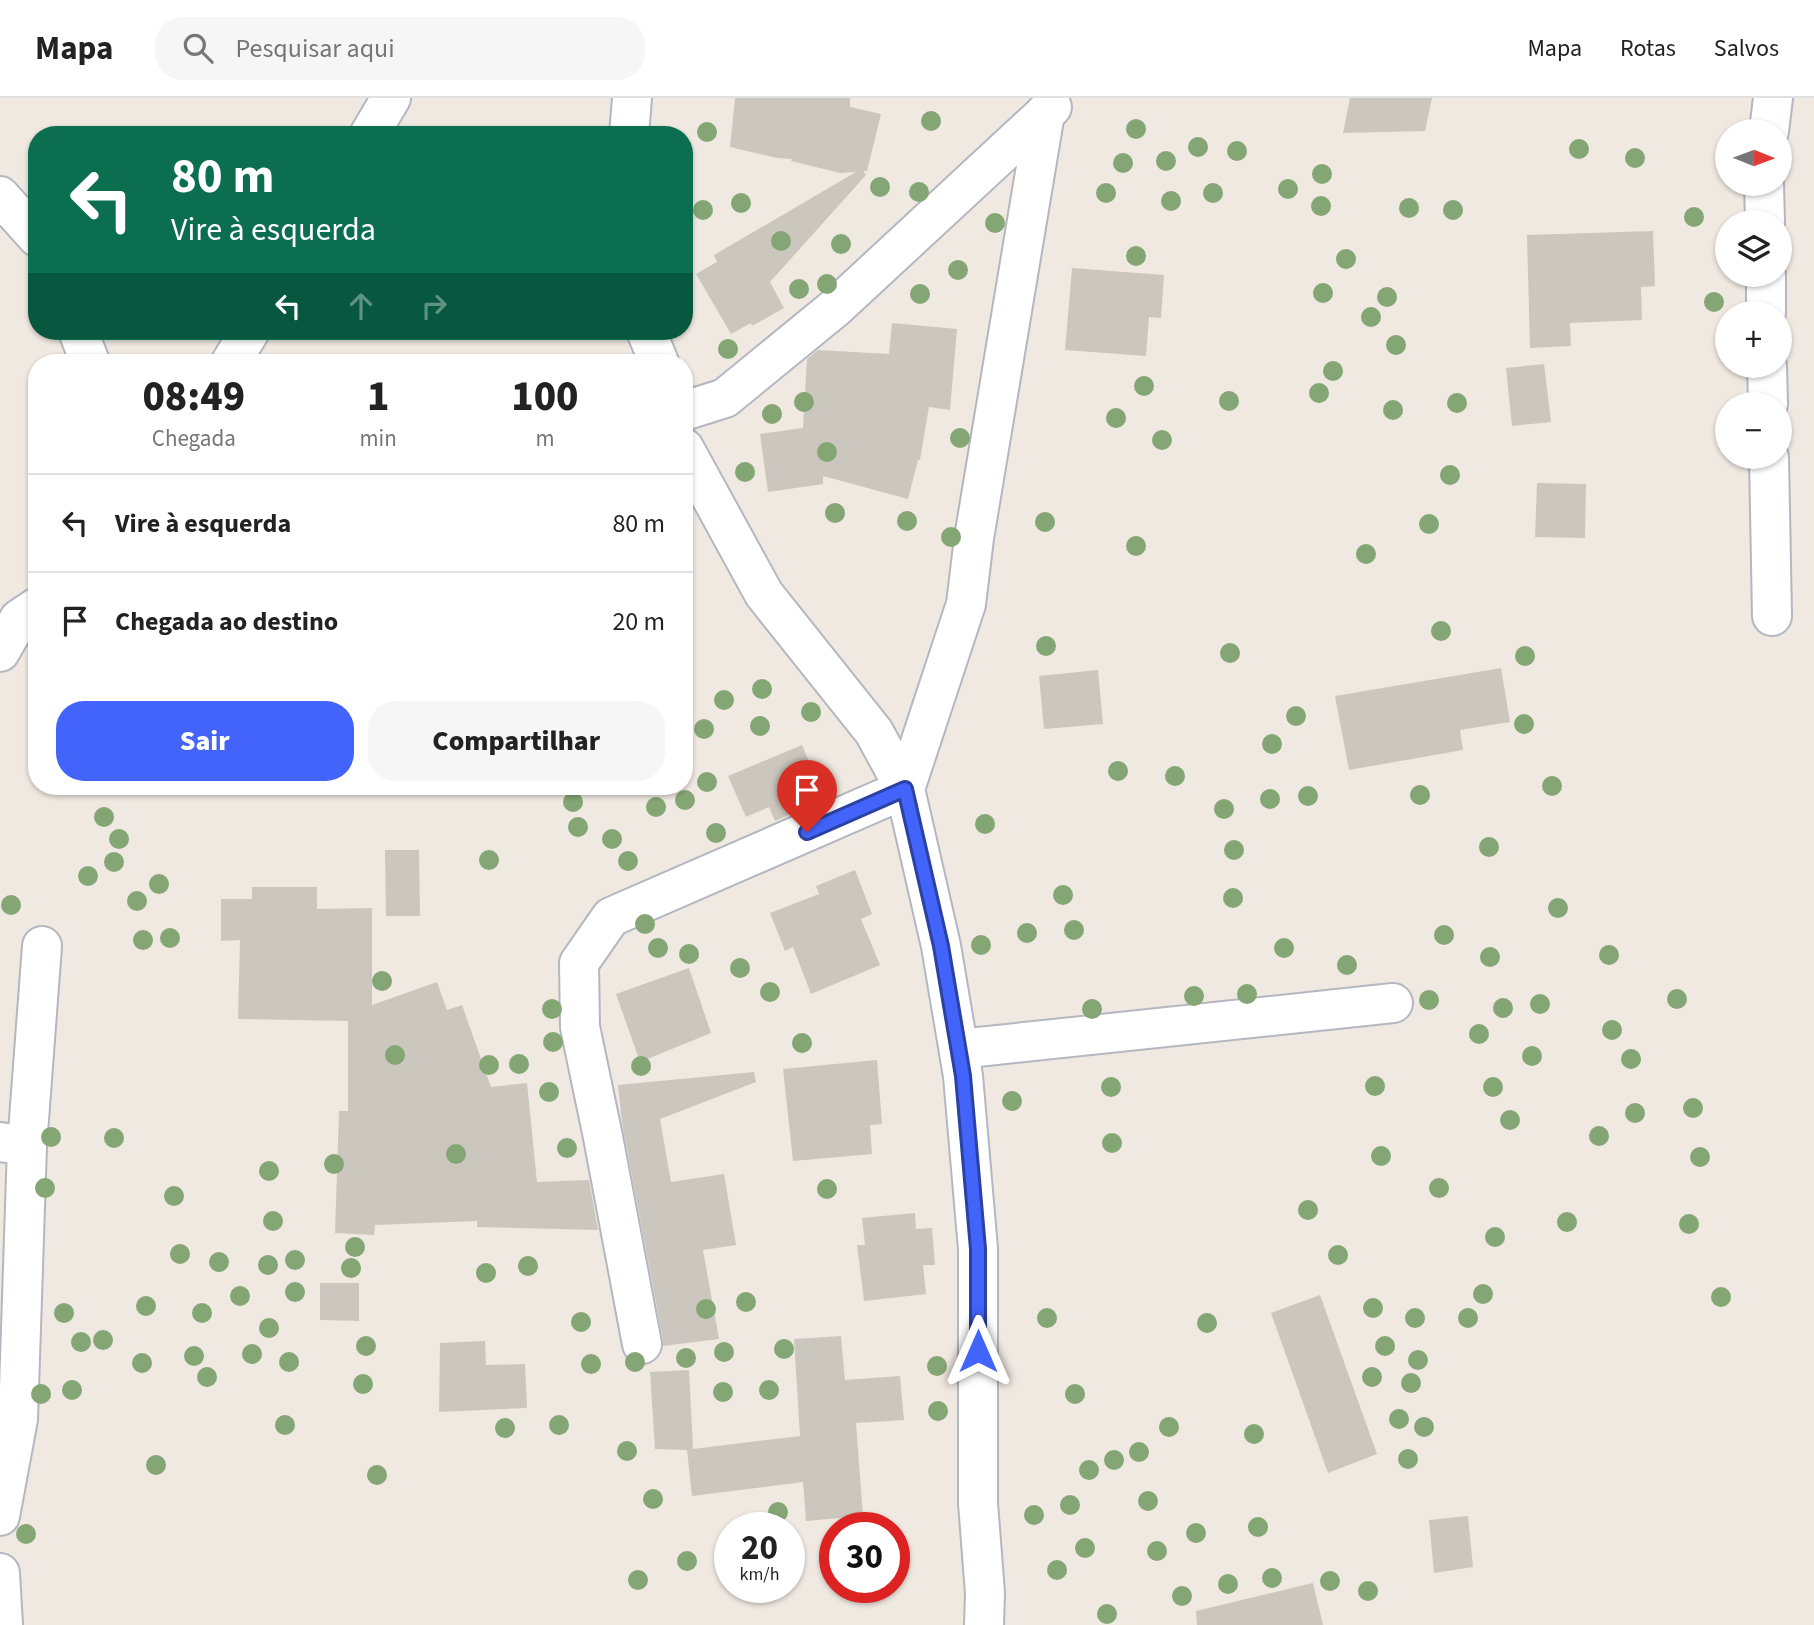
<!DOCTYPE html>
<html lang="pt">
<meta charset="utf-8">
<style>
:root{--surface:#fff;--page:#f6f6f6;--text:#222;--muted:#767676;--line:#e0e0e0;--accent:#4264fb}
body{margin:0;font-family:"Source Sans 3",sans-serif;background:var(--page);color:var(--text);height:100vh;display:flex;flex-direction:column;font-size:26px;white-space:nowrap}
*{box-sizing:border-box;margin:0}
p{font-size:23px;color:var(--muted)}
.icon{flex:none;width:38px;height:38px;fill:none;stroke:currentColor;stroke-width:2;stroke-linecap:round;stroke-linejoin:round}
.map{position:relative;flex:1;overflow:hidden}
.panel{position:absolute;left:28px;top:256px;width:665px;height:441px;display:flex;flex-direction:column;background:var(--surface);border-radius:28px;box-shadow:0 2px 5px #0004}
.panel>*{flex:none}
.guide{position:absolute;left:28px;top:28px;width:665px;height:214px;border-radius:28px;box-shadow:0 2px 5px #0004;background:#0b6e4f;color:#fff;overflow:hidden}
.needle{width:46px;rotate:91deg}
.controls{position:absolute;left:1715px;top:21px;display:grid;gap:14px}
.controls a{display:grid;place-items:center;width:77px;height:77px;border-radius:50%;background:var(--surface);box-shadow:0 2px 5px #0004;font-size:35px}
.speed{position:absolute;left:714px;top:1414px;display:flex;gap:14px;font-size:35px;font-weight:700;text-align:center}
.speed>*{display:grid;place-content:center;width:91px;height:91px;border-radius:50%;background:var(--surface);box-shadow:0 2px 5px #0004;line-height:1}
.speed small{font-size:18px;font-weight:400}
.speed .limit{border:10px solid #d22;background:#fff;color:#111}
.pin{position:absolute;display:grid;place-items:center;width:60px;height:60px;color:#fff;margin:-72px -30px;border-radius:50% 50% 50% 0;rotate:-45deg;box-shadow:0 0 7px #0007}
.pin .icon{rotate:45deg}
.me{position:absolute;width:77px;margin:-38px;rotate:0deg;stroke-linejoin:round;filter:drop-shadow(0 0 5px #0008)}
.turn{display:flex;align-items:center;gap:24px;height:147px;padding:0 28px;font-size:32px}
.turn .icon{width:91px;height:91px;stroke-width:2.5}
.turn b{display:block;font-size:49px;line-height:60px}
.lanes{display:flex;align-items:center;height:66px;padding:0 28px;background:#0003;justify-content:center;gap:35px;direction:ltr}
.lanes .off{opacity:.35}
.eta{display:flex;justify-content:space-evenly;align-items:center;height:119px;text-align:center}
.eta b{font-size:42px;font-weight:800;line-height:49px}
.cta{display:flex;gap:14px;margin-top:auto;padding:14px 28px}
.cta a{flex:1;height:80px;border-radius:28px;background:var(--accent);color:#fff;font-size:28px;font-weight:800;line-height:80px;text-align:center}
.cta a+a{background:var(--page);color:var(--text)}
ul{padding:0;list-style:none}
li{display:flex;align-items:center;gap:21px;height:98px;padding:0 28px;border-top:2px solid var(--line)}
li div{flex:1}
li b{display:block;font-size:26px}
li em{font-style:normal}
header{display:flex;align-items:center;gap:42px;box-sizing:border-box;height:98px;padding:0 35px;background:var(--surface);border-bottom:2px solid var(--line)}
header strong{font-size:33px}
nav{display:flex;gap:38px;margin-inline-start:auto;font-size:24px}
.search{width:490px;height:63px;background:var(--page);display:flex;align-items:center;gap:18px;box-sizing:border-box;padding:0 24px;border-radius:28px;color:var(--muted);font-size:26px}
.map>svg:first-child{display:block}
.building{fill:#cbc7bf}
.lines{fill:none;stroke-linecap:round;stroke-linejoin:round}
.street-casing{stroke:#b4b7c1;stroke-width:42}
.street{stroke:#fff;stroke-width:38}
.tree{fill:#84a574}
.route-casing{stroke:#2b41a3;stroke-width:18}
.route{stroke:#4264fb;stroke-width:12}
</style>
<header>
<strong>Mapa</strong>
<div class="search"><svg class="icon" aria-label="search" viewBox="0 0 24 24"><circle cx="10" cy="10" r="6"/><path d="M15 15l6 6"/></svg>Pesquisar aqui</div>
<nav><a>Mapa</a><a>Rotas</a><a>Salvos</a></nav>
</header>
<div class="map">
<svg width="1814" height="1527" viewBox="0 0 1814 1527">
<rect width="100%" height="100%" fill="#efe9e1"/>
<!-- building -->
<g class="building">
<path d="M735,0H850V9L881,16L867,73H863L866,77L770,184L784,210L752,228L751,225L731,236L696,176L717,164L714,157L856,74L840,75L791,63L792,61L777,60L730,49Z"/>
<path d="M1350,0H1432L1425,33L1343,35Z"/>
<path d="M1653,133L1655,188L1641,189L1642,222L1570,225L1571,248L1530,250L1527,137Z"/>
<path d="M1072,170L1164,177L1161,220L1149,219L1146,258L1065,252Z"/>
<path d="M892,225L957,231L950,312L929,309L920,362H918L908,401L823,378V386L768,394L760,336L803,330L807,261L818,252L889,256Z"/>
<path d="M1544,266L1551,324L1512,328L1506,270Z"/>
<path d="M1537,385L1586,386L1585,440L1535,439Z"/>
<path d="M1501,570L1510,624L1460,632L1463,652L1349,672L1335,598Z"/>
<path d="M1098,572L1103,626L1044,631L1039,578Z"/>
<path d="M802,647L817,682L805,687L813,706L775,723L769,709L746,719L728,678Z"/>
<path d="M385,752H419L420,818H386Z"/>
<path d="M855,772L872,816L861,821L880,867L811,896L793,849L785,853L770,815L819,796L816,788Z"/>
<path d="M252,789H317V811L372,810V907L437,884L447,912L462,907L491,989L527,985L537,1084L589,1082L598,1132L477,1129V1123L375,1127L374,1137L335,1135L339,1013H348V923L238,921L240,842L221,843V801H252Z"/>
<path d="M689,870L711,935L640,964L616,896Z"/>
<path d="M877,962L882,1026L870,1027L872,1056L793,1063L783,971Z"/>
<path d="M754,974L756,984L660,1021L671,1084L724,1076L736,1147L703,1152L719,1241L663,1248V1242L622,1025L618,987Z"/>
<path d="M915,1115L916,1131L932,1130L935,1167H923L926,1196L864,1203L857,1147H865L862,1120Z"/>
<path d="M320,1185H359V1223L320,1222Z"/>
<path d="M1320,1197L1377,1356L1328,1375L1271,1215Z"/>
<path d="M841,1238L845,1282L900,1278L904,1322L856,1325L863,1418L806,1423L803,1384L692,1398L687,1352L655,1351L650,1274L689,1272L693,1351L800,1338L794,1241Z"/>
<path d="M485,1243L486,1267L525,1266L527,1310L439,1314L440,1245Z"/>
<path d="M1468,1418L1473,1469L1434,1475L1429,1422Z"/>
<path d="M1313,1485L1323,1527H1197L1196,1513Z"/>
</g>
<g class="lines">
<!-- street casing -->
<g class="street-casing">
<g id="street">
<path d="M1769,33L1773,0"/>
<path d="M369,37L391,0"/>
<path d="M629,37L632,0"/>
<path d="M1764,86L1765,124"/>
<path d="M0,98L37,139"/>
<path d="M1766,177V215"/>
<path d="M78,233L90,264"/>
<path d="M646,233L659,264"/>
<path d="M231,264L250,233"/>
<path d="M1767,268L1768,306"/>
<path d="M684,313L725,300L835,210L1052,9"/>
<path d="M1769,359L1772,518"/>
<path d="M0,554L19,521L37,509"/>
<path d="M959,951L1393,905"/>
<path d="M0,1044L27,1048L18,1321L0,1418"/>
<path d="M27,1048L42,848"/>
<path d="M642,1246L603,1039L580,929L579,865L611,819L905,691L874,634L764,496L684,350"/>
<path d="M0,1475L3,1527"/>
<path d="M984,1527L985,1495L978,1405V1151L963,978L941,848L905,691L966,506L974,440L1045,15"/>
</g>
</g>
<!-- street -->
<use href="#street" class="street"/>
</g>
<!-- trees -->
<g class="tree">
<circle cx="931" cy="23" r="10"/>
<circle cx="1136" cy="31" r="10"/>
<circle cx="707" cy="34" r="10"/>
<circle cx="1198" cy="49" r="10"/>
<circle cx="1579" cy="51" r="10"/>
<circle cx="1237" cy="53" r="10"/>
<circle cx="1635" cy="60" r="10"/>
<circle cx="1166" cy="63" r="10"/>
<circle cx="1123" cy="65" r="10"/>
<circle cx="1322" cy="76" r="10"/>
<circle cx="880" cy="89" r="10"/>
<circle cx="1288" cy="91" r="10"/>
<circle cx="919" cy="94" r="10"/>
<circle cx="1106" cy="95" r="10"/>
<circle cx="1213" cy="95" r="10"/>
<circle cx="1171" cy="103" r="10"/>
<circle cx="741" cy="105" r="10"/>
<circle cx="1321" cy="108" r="10"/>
<circle cx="1409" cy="110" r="10"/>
<circle cx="703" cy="112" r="10"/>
<circle cx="1453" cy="112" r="10"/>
<circle cx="1694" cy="119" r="10"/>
<circle cx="995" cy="125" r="10"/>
<circle cx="781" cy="143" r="10"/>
<circle cx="841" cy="146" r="10"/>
<circle cx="1136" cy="158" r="10"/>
<circle cx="1346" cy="161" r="10"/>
<circle cx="958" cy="172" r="10"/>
<circle cx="827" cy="186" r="10"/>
<circle cx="799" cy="191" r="10"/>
<circle cx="1323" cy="195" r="10"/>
<circle cx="920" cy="196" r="10"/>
<circle cx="1387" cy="199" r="10"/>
<circle cx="1714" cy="204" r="10"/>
<circle cx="1371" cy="219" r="10"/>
<circle cx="1396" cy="247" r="10"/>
<circle cx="728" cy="251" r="10"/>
<circle cx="1333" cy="273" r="10"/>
<circle cx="1144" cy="288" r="10"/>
<circle cx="1319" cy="295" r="10"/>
<circle cx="1229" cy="303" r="10"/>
<circle cx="804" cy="304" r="10"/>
<circle cx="1457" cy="305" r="10"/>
<circle cx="1393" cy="312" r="10"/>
<circle cx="772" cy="316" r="10"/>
<circle cx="1116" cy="320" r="10"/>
<circle cx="960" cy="340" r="10"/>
<circle cx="1162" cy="342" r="10"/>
<circle cx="827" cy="354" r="10"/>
<circle cx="745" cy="374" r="10"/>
<circle cx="1450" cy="377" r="10"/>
<circle cx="835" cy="415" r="10"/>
<circle cx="907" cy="423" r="10"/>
<circle cx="1045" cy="424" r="10"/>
<circle cx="1429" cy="426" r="10"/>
<circle cx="951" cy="439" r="10"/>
<circle cx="1136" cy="448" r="10"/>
<circle cx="1366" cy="456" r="10"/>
<circle cx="1441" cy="533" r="10"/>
<circle cx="1046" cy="548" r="10"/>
<circle cx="1230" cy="555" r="10"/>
<circle cx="1525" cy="558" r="10"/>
<circle cx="762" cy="591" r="10"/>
<circle cx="724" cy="602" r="10"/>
<circle cx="811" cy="614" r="10"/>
<circle cx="1296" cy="618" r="10"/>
<circle cx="1524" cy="626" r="10"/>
<circle cx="760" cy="628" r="10"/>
<circle cx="704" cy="631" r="10"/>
<circle cx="1272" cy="646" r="10"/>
<circle cx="1118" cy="673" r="10"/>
<circle cx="1175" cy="678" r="10"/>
<circle cx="707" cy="684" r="10"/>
<circle cx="1552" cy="688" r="10"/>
<circle cx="1420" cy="697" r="10"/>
<circle cx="1308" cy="698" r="10"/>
<circle cx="1270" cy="701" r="10"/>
<circle cx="685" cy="702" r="10"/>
<circle cx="573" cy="704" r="10"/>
<circle cx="656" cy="709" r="10"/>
<circle cx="1224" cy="711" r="10"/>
<circle cx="104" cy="719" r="10"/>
<circle cx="985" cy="726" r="10"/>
<circle cx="578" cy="729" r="10"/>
<circle cx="716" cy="735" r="10"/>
<circle cx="119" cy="741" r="10"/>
<circle cx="612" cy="741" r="10"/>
<circle cx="1489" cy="749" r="10"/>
<circle cx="1234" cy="752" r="10"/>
<circle cx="489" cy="762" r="10"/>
<circle cx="628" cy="763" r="10"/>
<circle cx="114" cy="764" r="10"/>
<circle cx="88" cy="778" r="10"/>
<circle cx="159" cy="786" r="10"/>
<circle cx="1063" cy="797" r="10"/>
<circle cx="1233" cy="800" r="10"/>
<circle cx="137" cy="803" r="10"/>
<circle cx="11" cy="807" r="10"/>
<circle cx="1558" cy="810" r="10"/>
<circle cx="645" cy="826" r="10"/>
<circle cx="1074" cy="832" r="10"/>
<circle cx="1027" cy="835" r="10"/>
<circle cx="1444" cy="837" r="10"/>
<circle cx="170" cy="840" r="10"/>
<circle cx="143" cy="842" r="10"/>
<circle cx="981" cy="847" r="10"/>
<circle cx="658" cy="850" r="10"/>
<circle cx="1284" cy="850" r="10"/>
<circle cx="689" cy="856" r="10"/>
<circle cx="1609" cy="857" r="10"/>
<circle cx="1490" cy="859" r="10"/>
<circle cx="1347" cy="867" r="10"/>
<circle cx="740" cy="870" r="10"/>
<circle cx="382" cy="883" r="10"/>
<circle cx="770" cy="894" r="10"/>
<circle cx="1247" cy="896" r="10"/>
<circle cx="1194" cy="898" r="10"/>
<circle cx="1677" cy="901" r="10"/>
<circle cx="1429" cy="902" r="10"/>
<circle cx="1540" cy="906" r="10"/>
<circle cx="1503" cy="910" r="10"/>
<circle cx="552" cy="911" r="10"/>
<circle cx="1092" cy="911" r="10"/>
<circle cx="1612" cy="932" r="10"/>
<circle cx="1479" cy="936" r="10"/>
<circle cx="553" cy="944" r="10"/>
<circle cx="802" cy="945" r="10"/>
<circle cx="395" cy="957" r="10"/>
<circle cx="1532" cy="958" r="10"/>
<circle cx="1631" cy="961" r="10"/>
<circle cx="519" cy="966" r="10"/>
<circle cx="489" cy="967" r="10"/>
<circle cx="641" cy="968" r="10"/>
<circle cx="1375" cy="988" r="10"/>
<circle cx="1111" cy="989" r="10"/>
<circle cx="1493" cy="989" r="10"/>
<circle cx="549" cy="994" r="10"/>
<circle cx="1012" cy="1003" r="10"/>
<circle cx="1693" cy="1010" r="10"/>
<circle cx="1635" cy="1015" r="10"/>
<circle cx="1510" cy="1022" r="10"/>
<circle cx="1599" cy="1038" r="10"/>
<circle cx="51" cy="1039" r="10"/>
<circle cx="114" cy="1040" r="10"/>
<circle cx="1112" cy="1045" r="10"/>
<circle cx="567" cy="1050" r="10"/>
<circle cx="456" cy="1056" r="10"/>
<circle cx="1381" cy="1058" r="10"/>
<circle cx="1700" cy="1059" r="10"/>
<circle cx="334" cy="1066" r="10"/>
<circle cx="269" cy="1073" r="10"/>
<circle cx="45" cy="1090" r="10"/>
<circle cx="1439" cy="1090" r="10"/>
<circle cx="827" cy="1091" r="10"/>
<circle cx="174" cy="1098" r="10"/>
<circle cx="1308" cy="1112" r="10"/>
<circle cx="273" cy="1123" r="10"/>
<circle cx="1567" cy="1124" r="10"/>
<circle cx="1689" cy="1126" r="10"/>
<circle cx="1495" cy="1139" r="10"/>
<circle cx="355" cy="1149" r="10"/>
<circle cx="180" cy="1156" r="10"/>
<circle cx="1338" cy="1157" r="10"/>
<circle cx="295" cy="1162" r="10"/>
<circle cx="219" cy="1164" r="10"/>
<circle cx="268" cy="1167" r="10"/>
<circle cx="528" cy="1168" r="10"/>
<circle cx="351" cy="1170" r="10"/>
<circle cx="486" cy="1175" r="10"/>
<circle cx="295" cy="1194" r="10"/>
<circle cx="1483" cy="1196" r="10"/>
<circle cx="240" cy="1198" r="10"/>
<circle cx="1721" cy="1199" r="10"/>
<circle cx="746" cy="1204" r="10"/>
<circle cx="146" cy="1208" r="10"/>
<circle cx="1373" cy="1210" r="10"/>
<circle cx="706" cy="1211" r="10"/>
<circle cx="64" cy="1215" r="10"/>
<circle cx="202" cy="1215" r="10"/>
<circle cx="1047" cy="1220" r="10"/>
<circle cx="1415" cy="1220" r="10"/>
<circle cx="1468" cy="1220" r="10"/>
<circle cx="581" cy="1224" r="10"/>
<circle cx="1207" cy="1225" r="10"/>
<circle cx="269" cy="1230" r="10"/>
<circle cx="103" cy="1242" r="10"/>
<circle cx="81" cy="1244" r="10"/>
<circle cx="366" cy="1248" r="10"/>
<circle cx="1385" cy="1248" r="10"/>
<circle cx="784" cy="1251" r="10"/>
<circle cx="724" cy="1254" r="10"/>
<circle cx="252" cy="1256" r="10"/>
<circle cx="194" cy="1258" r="10"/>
<circle cx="686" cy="1260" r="10"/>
<circle cx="1418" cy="1262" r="10"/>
<circle cx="289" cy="1264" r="10"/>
<circle cx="635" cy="1264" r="10"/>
<circle cx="142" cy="1265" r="10"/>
<circle cx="591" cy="1266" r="10"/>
<circle cx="937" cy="1268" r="10"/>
<circle cx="207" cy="1279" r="10"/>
<circle cx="1372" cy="1279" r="10"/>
<circle cx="1411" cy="1285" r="10"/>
<circle cx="363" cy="1286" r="10"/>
<circle cx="72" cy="1292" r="10"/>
<circle cx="769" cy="1292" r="10"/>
<circle cx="723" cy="1294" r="10"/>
<circle cx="41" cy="1296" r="10"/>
<circle cx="1075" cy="1296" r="10"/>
<circle cx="938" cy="1313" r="10"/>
<circle cx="1399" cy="1321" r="10"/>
<circle cx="285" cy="1327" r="10"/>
<circle cx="559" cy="1327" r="10"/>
<circle cx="1169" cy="1329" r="10"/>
<circle cx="1424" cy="1329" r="10"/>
<circle cx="505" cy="1330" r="10"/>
<circle cx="1254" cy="1336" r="10"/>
<circle cx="627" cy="1353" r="10"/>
<circle cx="1139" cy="1354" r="10"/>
<circle cx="1408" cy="1361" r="10"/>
<circle cx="1114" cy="1362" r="10"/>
<circle cx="156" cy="1367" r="10"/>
<circle cx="1089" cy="1372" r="10"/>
<circle cx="377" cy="1377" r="10"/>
<circle cx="653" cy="1401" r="10"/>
<circle cx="1148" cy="1403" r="10"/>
<circle cx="1070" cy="1407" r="10"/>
<circle cx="778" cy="1414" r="10"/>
<circle cx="1034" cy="1417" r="10"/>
<circle cx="1258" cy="1429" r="10"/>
<circle cx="1196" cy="1435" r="10"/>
<circle cx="26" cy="1436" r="10"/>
<circle cx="1085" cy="1450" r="10"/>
<circle cx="1157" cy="1453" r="10"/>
<circle cx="687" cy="1463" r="10"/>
<circle cx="1057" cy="1472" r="10"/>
<circle cx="1272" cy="1480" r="10"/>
<circle cx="638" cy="1482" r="10"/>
<circle cx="1330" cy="1483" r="10"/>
<circle cx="1228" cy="1486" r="10"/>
<circle cx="1368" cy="1493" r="10"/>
<circle cx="1182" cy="1498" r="10"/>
<circle cx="1107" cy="1516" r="10"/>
</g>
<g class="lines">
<!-- route casing -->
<g class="route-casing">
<path id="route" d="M807,734L905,691L941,848L963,978L978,1151V1253"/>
</g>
<!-- route -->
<use href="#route" class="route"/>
</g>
</svg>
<div class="controls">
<a><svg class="needle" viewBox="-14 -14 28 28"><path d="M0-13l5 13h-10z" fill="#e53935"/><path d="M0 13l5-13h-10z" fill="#767676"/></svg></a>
<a><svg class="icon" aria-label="layers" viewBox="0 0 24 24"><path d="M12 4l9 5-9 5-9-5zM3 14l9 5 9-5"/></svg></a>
<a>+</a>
<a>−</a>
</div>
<div class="speed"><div>20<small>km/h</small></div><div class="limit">30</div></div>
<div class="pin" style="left:807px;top:734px;background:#d93025"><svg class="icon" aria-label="arrive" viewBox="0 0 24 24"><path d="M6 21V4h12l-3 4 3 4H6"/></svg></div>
<svg class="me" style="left:978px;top:1253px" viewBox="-20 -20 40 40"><path d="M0-17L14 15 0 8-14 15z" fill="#4264fb" stroke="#fff" stroke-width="4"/></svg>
<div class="guide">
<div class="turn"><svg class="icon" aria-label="left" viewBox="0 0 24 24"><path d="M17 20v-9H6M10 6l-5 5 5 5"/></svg><div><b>80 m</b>Vire à esquerda</div></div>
<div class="lanes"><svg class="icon" aria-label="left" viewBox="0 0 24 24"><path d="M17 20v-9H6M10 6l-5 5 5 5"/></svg><svg class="icon off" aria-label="ahead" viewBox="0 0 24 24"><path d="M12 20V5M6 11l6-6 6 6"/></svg><svg class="icon off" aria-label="right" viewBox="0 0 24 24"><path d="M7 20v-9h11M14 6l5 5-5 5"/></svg></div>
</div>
<section class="panel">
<div class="eta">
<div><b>08:49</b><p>Chegada</p></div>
<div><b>1</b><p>min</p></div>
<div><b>100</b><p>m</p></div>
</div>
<ul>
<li><svg class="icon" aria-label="left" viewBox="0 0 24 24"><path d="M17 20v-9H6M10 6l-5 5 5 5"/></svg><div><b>Vire à esquerda</b></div><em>80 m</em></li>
<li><svg class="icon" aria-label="arrive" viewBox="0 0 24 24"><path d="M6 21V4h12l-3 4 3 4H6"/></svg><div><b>Chegada ao destino</b></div><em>20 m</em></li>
</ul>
<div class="cta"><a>Sair</a><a>Compartilhar</a></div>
</section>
</div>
